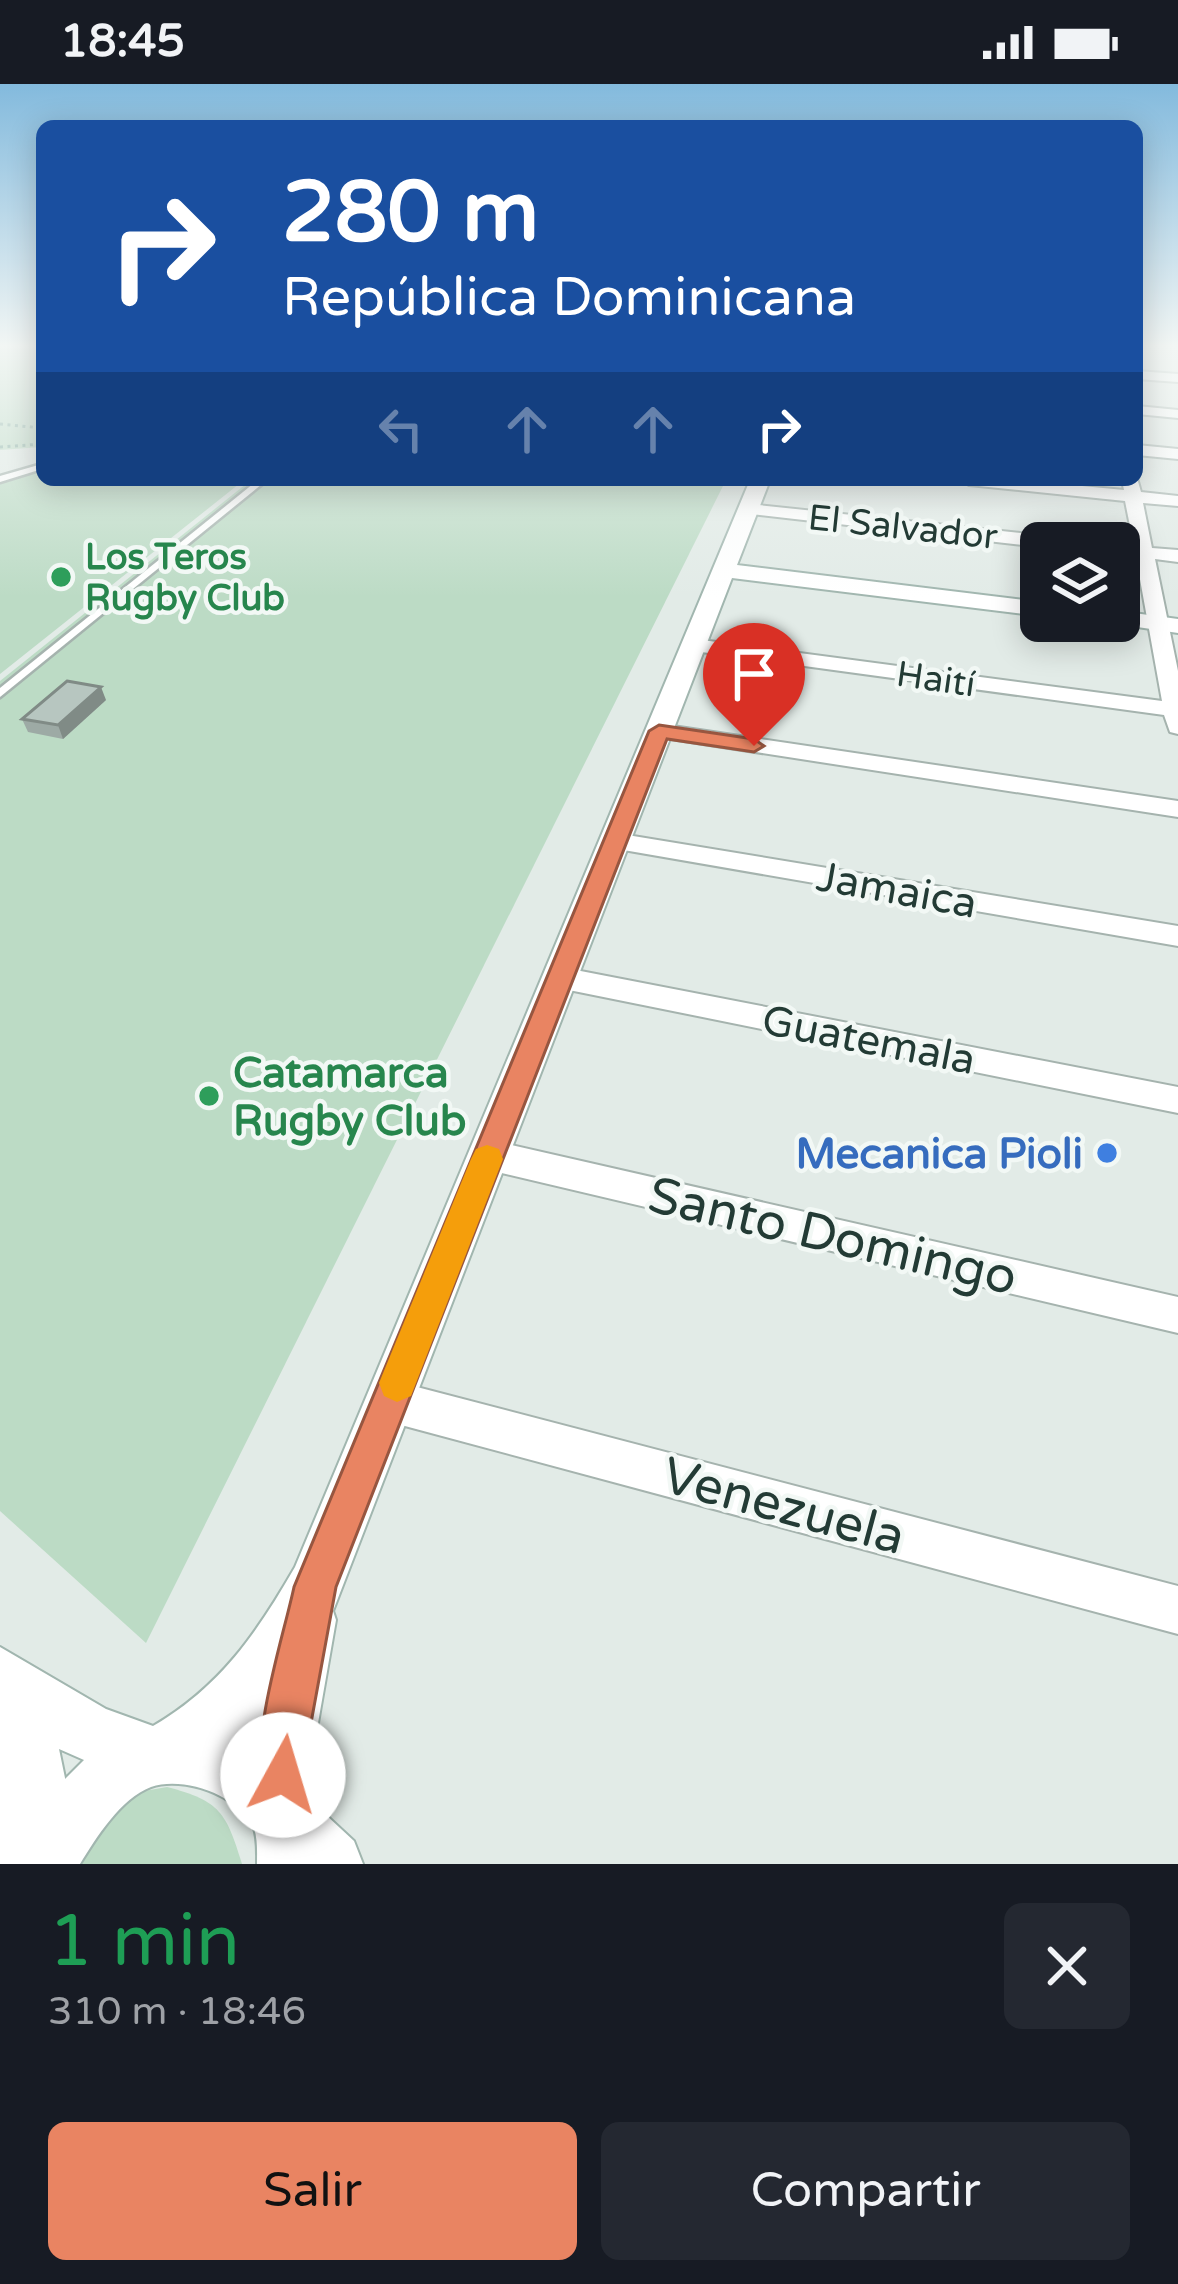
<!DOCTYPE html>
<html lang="es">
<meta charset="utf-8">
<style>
:root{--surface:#171b24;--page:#242831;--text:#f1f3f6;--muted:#9ea1a6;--accent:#e98462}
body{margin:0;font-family:"Varela Round",sans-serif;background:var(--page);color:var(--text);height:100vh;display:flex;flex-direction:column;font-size:45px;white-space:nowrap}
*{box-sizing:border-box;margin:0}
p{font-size:39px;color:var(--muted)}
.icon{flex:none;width:66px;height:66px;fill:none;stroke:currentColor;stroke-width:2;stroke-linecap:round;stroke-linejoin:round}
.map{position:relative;height:1780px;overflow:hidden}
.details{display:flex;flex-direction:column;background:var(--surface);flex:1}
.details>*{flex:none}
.top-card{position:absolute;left:36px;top:36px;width:1107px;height:366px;border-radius:18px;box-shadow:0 6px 30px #0003;background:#1a4fa0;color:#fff;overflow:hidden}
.tools{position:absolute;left:1020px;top:438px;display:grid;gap:24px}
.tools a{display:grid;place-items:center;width:120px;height:120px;border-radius:18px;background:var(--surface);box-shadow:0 6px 30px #0003;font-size:60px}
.pin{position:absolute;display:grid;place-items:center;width:102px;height:102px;color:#fff;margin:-123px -51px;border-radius:50% 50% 50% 0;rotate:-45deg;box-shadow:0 0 12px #0007}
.pin .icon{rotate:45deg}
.me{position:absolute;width:132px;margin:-66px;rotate:6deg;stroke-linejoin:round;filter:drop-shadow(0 0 9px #0008)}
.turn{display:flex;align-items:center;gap:42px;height:252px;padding:0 48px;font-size:54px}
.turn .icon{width:156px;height:156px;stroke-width:2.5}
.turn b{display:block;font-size:84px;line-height:102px}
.lanes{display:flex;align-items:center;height:114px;padding:0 48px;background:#0003;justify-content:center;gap:60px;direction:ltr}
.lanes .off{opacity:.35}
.round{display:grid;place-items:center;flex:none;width:126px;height:126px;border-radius:18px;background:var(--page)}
.overview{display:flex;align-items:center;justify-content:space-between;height:204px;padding:0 48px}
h1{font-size:72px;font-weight:600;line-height:90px;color:#1e9e55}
.action{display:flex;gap:24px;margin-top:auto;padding:24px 48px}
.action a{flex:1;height:138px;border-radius:18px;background:var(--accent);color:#111;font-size:48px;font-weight:600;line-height:138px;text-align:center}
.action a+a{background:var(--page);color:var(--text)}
.status{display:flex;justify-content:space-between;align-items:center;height:84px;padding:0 60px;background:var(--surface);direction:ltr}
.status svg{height:33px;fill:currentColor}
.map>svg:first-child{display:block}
.green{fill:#bcdbc5}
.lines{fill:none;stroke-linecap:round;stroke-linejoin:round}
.lane-casing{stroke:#a5b3ae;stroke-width:5}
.street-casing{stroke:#a5b3ae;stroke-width:4}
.secondary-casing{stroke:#a1b6af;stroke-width:4}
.path{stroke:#84ada0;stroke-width:3;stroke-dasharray:3 4.5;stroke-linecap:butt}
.lane{fill:#fff;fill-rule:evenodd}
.street{fill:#fff;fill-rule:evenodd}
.secondary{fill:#fff;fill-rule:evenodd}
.wall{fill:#9daaa5}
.shaded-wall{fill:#808b86}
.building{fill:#b7c6c0;stroke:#808b86;stroke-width:3}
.route{fill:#e98462;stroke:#975640;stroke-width:3}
.slow{fill:#f59e0b}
.leisure-dot{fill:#2e9e5b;stroke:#f2f8f5;stroke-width:4.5}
.shop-dot{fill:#3f7fe0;stroke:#f2f8f5;stroke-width:4.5}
.labels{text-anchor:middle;stroke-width:9;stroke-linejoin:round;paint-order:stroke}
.far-street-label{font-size:36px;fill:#233b35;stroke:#f2f8f5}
.far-leisure-label{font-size:36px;font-weight:bold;fill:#27864d;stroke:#f2f8f5;text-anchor:start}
.street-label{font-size:42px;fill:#233b35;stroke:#f2f8f5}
.leisure-label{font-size:42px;font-weight:bold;fill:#27864d;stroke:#f2f8f5;text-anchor:start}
.shop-label{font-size:42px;font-weight:bold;fill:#366cbe;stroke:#f2f8f5;text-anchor:end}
.near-street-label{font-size:51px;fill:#233b35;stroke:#f2f8f5}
</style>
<div class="status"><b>18:45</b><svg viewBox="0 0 49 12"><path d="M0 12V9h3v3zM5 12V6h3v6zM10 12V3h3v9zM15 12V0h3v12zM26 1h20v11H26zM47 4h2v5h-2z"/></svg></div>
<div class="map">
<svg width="1178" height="1780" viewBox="0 0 1178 1780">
<rect width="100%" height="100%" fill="#e2ebe7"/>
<!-- green -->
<g class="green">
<path d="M0,263H42V363L0,366Z"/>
<path d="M42,379V396H244L0,590V392Z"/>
<path d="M251,396H726L146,1559L0,1427V597Z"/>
<path d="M167,1703C221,1717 226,1729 242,1780H73L81,1765L133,1709Z"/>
</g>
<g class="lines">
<!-- lane casing -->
<g class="lane-casing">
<g id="lane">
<path d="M42,380V385L0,398V392Z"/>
<path d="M258,396H267L0,613V604Z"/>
</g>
</g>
<!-- street casing -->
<g class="street-casing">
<g id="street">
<path d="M1137,287L1178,290V298L1137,295Z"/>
<path d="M1137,322L1178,326V334L1137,330Z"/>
<path d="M1137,361L1178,365V375L1137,371Z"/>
<path d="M1137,394L1141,408L1178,412V422L1143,419L1152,464L1178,466V478L1155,475L1178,587V650L1170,648L1164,631L694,567L683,561L694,555L1162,617L1136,473L1119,472V460L1134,462L1125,417L969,401L961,396H1019L1124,406L1122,396Z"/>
<path d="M749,420L1057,453L1066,459H1041V463L743,429L740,425Z"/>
<path d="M659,640L1178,717V733L651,652V642Z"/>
<path d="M615,749L1178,842V862L606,763L602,757Z"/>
<path d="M560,883L1178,1003V1029L549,902L545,894L549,886Z"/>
<path d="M489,1056L1178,1213V1249L489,1086L477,1081L472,1071L477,1061Z"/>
<path d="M390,1296L1178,1502V1550L390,1338L375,1332L369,1317L375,1302Z"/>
</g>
</g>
<!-- secondary casing -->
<g class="secondary-casing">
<g id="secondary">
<path d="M750,396H770L737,481L1041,518V532L732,494L333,1527L336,1536L318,1639L312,1718L354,1757L363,1780H257C257,1768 258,1753 253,1742C237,1711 184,1692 151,1703C121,1714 96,1754 80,1780H0V1563L106,1625L153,1642C220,1603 257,1549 295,1483ZM258,1639L255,1665L238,1657H239ZM59,1665L84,1676L65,1695V1694Z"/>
<path d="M1119,527L1178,535V549L1110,539L1119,537Z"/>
</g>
</g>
<!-- path -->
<g class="path">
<path d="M0,340L42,344"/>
<path d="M0,363L42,360"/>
</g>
<!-- lane -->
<use href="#lane" class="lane"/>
<!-- street -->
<use href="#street" class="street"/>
<!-- secondary -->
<use href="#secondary" class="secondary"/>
</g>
<!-- wall -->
<g class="wall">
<path d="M519,396H553L549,402L519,399Z"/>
<path d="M106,616L63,655L28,648L22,635Z"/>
</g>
<!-- shaded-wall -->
<path class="shaded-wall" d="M101,603L106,616L63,655L58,641Z"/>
<!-- building -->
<path class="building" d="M67,597L101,603L58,641L22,635Z"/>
<!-- sky -->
<linearGradient id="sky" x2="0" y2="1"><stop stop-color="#83badd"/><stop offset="0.51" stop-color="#f2f6f4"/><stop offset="1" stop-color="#f2f6f4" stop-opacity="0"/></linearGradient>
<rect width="1178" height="513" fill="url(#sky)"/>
<!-- route -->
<path class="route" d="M659,641L754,655L764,662L754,668L667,655L336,1503L311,1639L306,1691L299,1708L283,1715L266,1708C247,1661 283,1555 294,1503L649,647Z"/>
<!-- slow -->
<path class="slow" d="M487,1061L499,1065L503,1075L411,1312L397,1318L384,1312L379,1299L471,1075L476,1065Z"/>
<!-- markers -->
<g class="leisure-dot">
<circle cx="61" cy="493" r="12"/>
<circle cx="209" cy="1012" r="12"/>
</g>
<circle class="shop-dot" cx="1107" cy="1069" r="12"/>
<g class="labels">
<!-- far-street labels -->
<g class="far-street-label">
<text transform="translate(903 442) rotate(6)" y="13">El Salvador</text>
<text transform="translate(936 594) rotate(8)" y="13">Haití</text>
</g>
<!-- far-leisure labels -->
<g class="far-leisure-label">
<text x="85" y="485">Los Teros<tspan x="85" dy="41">Rugby Club</tspan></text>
</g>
<!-- street labels -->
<g class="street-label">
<text transform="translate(897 805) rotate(10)" y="15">Jamaica</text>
<text transform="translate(869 955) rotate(11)" y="15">Guatemala</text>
</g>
<!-- leisure labels -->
<g class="leisure-label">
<text x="233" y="1003">Catamarca<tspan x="233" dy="48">Rugby Club</tspan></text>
</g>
<!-- shop labels -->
<g class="shop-label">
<text x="1083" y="1084">Mecanica Pioli</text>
</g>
<!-- near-street labels -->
<g class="near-street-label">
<text transform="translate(833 1151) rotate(13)" y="18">Santo Domingo</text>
<text transform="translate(784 1421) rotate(15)" y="18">Venezuela</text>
</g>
</g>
</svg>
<div class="tools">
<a><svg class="icon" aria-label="layers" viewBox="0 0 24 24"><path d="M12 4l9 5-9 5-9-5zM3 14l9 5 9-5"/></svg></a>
</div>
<div class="pin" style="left:754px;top:662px;background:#d93025"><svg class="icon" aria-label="arrive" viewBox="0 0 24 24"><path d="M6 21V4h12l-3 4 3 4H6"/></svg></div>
<svg class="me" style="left:283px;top:1691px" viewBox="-20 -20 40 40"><circle r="19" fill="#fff"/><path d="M0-13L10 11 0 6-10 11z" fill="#e98462"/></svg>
<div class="top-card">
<div class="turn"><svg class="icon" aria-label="right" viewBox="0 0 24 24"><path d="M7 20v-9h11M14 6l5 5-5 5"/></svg><div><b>280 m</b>República Dominicana</div></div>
<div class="lanes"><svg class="icon off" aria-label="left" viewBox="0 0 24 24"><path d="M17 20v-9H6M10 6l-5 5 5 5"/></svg><svg class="icon off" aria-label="ahead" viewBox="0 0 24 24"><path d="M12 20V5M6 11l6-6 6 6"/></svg><svg class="icon off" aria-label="ahead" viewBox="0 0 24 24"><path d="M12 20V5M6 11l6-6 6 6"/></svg><svg class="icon" aria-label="right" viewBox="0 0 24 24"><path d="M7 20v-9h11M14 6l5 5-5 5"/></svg></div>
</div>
</div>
<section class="details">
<div class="overview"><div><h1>1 min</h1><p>310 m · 18:46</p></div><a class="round"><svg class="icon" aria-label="close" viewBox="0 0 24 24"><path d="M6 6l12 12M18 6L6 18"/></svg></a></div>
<div class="action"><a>Salir</a><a>Compartir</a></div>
</section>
